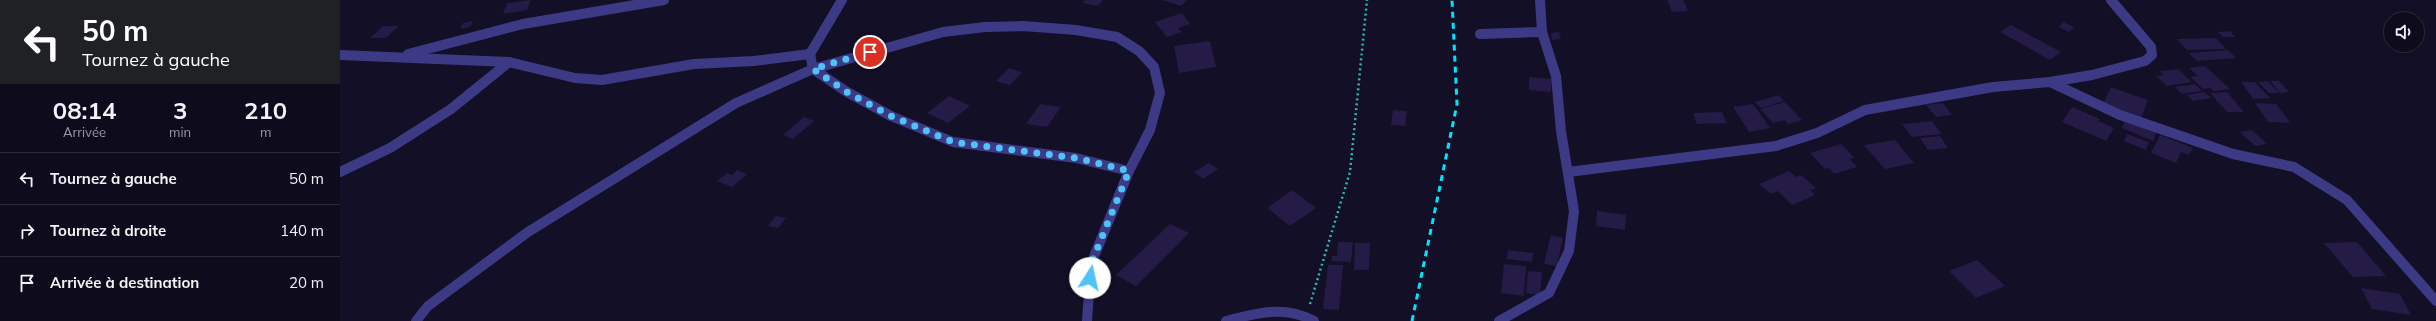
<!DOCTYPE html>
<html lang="fr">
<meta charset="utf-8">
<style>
:root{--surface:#0e0b1c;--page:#1c1929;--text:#f1f3f6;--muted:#9b9ba3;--line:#2e2b3b}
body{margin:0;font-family:Mulish,sans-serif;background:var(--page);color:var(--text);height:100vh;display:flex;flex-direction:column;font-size:15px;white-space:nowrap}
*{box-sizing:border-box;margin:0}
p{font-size:13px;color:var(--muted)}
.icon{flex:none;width:22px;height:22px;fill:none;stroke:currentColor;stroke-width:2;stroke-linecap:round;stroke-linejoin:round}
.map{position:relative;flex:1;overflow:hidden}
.panel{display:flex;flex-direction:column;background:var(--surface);width:340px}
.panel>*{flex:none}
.guide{background:#202124;color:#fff;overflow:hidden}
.controls{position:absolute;left:2044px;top:12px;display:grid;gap:8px}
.controls a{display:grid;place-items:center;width:40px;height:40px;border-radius:50%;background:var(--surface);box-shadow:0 4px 16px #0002,0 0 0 1px var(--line);font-size:20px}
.pin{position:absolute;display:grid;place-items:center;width:34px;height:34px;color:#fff;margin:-17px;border:2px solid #fff;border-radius:50%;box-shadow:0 1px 4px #0007}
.me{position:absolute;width:44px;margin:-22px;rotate:10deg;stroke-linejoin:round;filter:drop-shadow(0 0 3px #0008)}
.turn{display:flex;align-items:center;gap:14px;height:84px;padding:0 16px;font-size:18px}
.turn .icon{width:52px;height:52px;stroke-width:2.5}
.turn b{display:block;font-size:28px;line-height:34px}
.eta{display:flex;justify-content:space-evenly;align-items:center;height:68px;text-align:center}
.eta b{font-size:24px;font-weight:700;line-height:28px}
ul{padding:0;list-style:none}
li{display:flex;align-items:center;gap:12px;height:52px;padding:0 16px;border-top:1px solid var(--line)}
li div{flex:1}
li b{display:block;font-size:15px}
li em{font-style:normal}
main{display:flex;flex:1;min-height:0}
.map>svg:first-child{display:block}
.building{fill:#241b47}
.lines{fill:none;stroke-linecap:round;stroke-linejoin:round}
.path{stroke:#2fb8b0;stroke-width:2.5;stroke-dasharray:2 3;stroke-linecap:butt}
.minor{stroke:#3d3a85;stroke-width:10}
.rail{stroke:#00e5ff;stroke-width:3;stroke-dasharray:6 5;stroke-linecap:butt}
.route{stroke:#4fc3f7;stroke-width:7;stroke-dasharray:0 12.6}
</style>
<main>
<section class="panel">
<div class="guide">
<div class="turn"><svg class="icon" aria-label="left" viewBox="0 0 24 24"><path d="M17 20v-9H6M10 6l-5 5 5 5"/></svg><div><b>50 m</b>Tournez à gauche</div></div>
</div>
<div class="eta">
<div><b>08:14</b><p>Arrivée</p></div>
<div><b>3</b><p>min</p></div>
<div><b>210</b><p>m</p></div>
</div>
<ul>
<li><svg class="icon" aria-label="left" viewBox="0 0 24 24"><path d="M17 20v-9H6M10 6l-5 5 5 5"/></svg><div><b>Tournez à gauche</b></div><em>50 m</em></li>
<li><svg class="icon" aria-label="right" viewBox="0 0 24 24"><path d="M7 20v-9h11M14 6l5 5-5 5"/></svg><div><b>Tournez à droite</b></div><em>140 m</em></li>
<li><svg class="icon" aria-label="arrive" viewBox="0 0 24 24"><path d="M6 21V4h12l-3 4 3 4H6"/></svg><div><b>Arrivée à destination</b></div><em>20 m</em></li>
</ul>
</section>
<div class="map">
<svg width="2096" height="321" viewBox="0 0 2096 321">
<rect width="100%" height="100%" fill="#130f26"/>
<!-- building -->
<g class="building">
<path d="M191,0L187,10L163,14L167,3Z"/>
<path d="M745,0H763L758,6L742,3Z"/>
<path d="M822,0H847L841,6Z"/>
<path d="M1327,0H1343L1348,11L1332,12Z"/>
<path d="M842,13L850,24L838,28L842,32L827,37L815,22Z"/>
<path d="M133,21L130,27L120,29L123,23Z"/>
<path d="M1723,22L1734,27L1729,32L1719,27Z"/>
<path d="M1671,25L1721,52L1710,60L1660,32Z"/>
<path d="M43,26H59L46,38H30Z"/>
<path d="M1890,31L1895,37H1883L1878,32Z"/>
<path d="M1219,32L1221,39L1212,40L1211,33Z"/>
<path d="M1876,38L1886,49L1847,50L1837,39Z"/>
<path d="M870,41L876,67L839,73L834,46Z"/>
<path d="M1888,50L1896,58L1857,61L1849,53Z"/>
<path d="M1865,66L1890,89L1874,91L1870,88L1863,89L1851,77L1858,76L1849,68Z"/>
<path d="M669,68L682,72L670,85L656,81Z"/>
<path d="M1838,69L1852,82L1827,86L1816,76L1824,75L1819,71Z"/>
<path d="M1189,77L1211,79V92L1189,90Z"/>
<path d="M1928,81L1939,93H1929L1918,82Z"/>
<path d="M1930,81H1939L1949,92L1940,93Z"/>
<path d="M1901,82H1915L1930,98L1913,99Z"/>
<path d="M1855,84L1862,91L1842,94L1835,87Z"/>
<path d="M1771,87L1808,100L1801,118L1763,104Z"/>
<path d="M1864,92L1872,98L1853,101L1846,95Z"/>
<path d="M1887,92L1904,112H1887L1870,93Z"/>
<path d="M1439,95L1444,101L1421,108L1415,102Z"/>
<path d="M609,96L630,106L608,123L587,113Z"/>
<path d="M1445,102L1462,120L1448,124L1445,120L1433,123L1420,109Z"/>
<path d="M1603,103L1612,115L1596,117L1586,105Z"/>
<path d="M1915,103L1936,104L1951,123L1928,122Z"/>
<path d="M700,104L721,107L707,127L686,124Z"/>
<path d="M1413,104L1430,128L1409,132L1393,107Z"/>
<path d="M1732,107L1760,119L1758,121L1774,128L1766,141L1722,122Z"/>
<path d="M1053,110L1067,111L1065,126L1051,125Z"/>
<path d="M1382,112L1387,123L1357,124L1353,113Z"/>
<path d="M464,117L474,121L453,139L443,135Z"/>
<path d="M1592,121L1602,134L1572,137L1562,124Z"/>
<path d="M1785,121L1816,133L1813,141L1782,128Z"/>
<path d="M1912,130L1927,144L1915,146L1900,132Z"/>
<path d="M1787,134L1809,142L1806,150L1784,141Z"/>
<path d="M1820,135L1853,148L1849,155L1841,152L1836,163L1811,153Z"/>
<path d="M1600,136L1608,148L1588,150L1580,138Z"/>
<path d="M1555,140L1574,163L1545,169L1524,145Z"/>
<path d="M1501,144L1515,158L1510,159L1517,167L1494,174L1489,168L1485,169L1470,153Z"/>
<path d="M869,163L878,169L863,179L854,172Z"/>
<path d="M397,170L407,174L392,187L377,181L387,173L392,175Z"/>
<path d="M1449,171L1456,177L1461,175L1476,188L1470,190L1475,195L1452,205L1438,191L1431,194L1419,184Z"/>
<path d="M952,190L976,208L950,226L927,208Z"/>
<path d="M1257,211L1286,215L1285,230L1256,226Z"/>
<path d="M436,216L446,218L438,228L428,226Z"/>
<path d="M830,224L849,233L796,286L776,275Z"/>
<path d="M1211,235L1223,238L1217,266L1204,264Z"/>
<path d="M998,242H1013L1011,262L991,261L992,256H997Z"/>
<path d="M2017,242L2046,276L2013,277L1984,243Z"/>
<path d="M1015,243H1030L1029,270H1014Z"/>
<path d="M1168,250L1193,253L1192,262L1167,259Z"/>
<path d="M1637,260L1665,286L1636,298L1609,271Z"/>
<path d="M1164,264L1186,266L1184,296L1161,293Z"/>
<path d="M988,265H1003L999,310L983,309Z"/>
<path d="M1188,271L1202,272L1200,295L1186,293Z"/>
<path d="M2021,288L2060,294L2071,315L2032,309Z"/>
</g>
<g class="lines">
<!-- path -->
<path class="path" d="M970,304L1010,172L1027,0"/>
<!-- minor -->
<g class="minor">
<path d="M502,0L470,54L473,69L507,92L551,116L613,142L736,158L789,171"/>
<path d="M1140,34L1202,32"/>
<path d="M68,54L183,24L324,0"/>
<path d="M0,55L169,62L235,78L262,80L354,64L414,61L470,54"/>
<path d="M1710,82L1780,115L1893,154L1954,167L2007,200L2096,301"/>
<path d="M0,172L50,148L111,109L169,62"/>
<path d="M1228,172L1436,146L1477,133L1525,110L1653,87L1710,82L1752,75L1805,61L1812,55L1811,47L1771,0"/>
<path d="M76,321L88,306L188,232L396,103L473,69L603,32L645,27L683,26L736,30L777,37L799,51L814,67L820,93L810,130L789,171L751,264L747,321"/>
<path d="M886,321C916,313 945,305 974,321"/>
<path d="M1159,321L1209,293L1229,251L1234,211L1221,131L1216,76L1202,32L1200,0"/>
</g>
<!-- rail -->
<path class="rail" d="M1072,321L1117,104L1112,0"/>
</g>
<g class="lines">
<!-- route -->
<path class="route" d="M530,52L473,69L507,92L551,116L613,142L736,158L789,171L751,264L750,278"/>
</g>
</svg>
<div class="controls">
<a><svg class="icon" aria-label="sound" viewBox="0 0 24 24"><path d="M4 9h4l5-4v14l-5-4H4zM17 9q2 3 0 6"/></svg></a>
</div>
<div class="pin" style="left:530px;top:52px;background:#d93025"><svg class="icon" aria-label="arrive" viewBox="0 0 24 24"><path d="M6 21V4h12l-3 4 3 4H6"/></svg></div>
<svg class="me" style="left:750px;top:278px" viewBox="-20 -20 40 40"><circle r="19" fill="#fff"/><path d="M0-13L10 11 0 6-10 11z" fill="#4fc3f7"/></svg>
</div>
</main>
